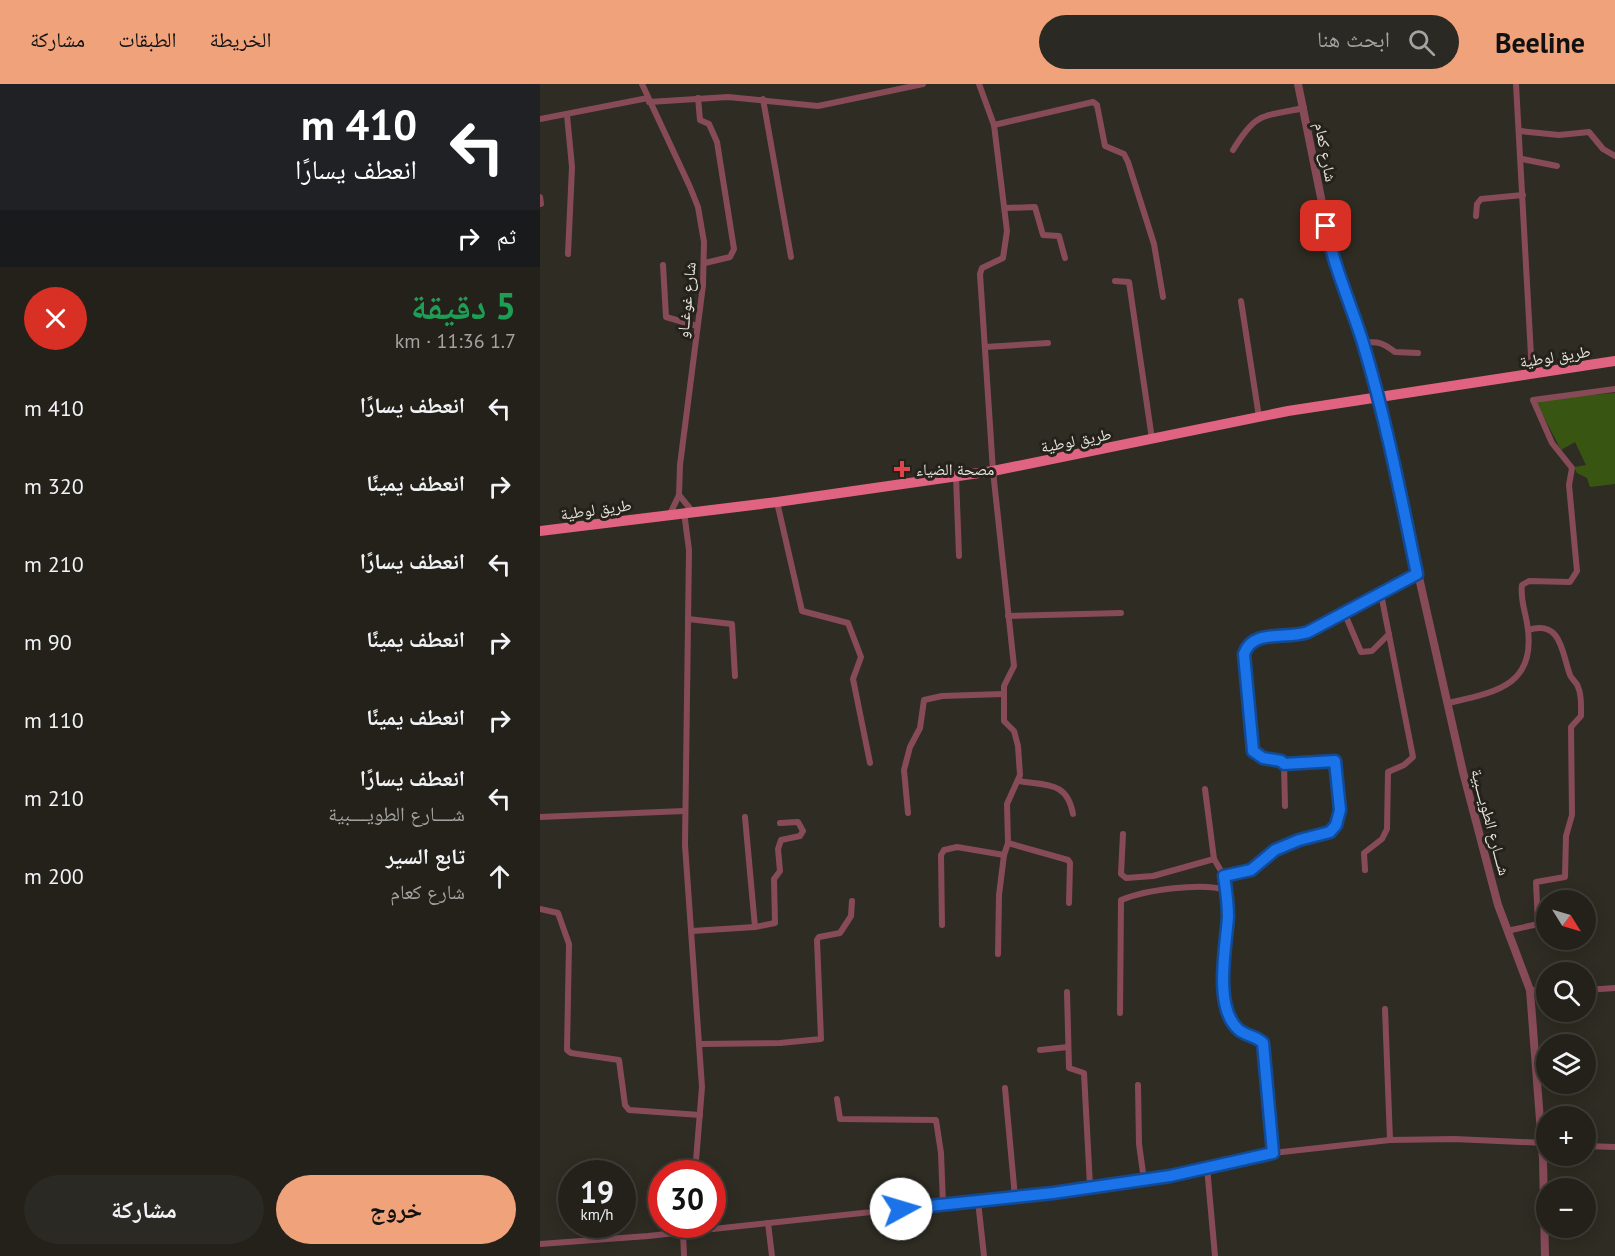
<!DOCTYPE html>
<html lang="ar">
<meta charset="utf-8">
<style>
:root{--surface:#23211a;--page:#2b2923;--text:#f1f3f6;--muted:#a3a3a2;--line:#403e39;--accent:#f0a27a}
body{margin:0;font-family:"PT Sans","Noto Naskh Arabic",sans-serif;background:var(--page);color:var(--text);direction:rtl;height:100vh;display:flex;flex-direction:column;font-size:22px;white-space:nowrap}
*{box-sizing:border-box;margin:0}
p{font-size:20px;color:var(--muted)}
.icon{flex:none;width:33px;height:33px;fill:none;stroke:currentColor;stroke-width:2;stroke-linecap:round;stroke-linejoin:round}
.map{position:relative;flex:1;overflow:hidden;direction:ltr}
.sheet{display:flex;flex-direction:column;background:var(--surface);width:540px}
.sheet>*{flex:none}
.guide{background:#202124;color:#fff;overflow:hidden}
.needle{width:39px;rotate:127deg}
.buttons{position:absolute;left:996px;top:806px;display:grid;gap:12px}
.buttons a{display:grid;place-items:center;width:60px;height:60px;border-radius:50%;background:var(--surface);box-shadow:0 3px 15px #0003,0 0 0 2px var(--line);font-size:30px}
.speed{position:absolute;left:18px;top:1076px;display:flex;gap:12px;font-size:30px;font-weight:700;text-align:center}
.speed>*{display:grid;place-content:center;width:78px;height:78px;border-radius:50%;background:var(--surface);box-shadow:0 3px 15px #0003,0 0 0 2px var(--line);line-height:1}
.speed small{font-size:15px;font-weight:400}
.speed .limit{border:9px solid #d22;background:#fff;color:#111}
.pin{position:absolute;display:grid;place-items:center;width:51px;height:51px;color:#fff;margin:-26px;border-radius:12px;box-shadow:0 3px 9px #0006}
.me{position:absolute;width:66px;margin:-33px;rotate:84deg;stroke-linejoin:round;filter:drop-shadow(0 0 4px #0008)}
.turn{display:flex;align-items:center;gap:21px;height:126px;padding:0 24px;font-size:27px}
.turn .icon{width:78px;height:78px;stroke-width:2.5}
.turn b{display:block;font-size:42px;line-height:51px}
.then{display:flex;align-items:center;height:57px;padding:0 24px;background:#0003;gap:12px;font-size:22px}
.round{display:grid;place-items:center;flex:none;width:63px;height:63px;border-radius:32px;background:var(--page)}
.headline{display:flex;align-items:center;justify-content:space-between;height:102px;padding:0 24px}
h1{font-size:36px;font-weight:800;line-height:45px;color:#1e9e55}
.action{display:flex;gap:12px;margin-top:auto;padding:12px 24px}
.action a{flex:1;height:69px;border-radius:36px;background:var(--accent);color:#111;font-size:24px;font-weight:800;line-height:69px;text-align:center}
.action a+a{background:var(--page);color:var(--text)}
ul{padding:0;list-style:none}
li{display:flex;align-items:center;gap:18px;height:78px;padding:0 24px}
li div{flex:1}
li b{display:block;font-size:22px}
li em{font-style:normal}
header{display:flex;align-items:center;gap:36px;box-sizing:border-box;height:84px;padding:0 30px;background:var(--accent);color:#111}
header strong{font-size:28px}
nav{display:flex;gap:33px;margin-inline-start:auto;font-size:21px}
.search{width:420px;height:54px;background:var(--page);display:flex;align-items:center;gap:15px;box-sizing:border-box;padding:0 21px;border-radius:33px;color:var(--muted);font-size:22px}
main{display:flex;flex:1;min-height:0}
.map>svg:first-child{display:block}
.green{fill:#385612}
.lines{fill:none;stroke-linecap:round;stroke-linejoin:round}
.minor{stroke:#874b58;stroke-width:6}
.tertiary{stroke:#874b58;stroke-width:8}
.primary{stroke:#e06482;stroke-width:10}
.route-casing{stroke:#114b97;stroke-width:15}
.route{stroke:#1a73e8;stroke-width:10}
.health-dot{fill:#e0444e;stroke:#25221a;stroke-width:2}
.labels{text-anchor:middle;stroke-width:6;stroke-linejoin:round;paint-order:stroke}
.street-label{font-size:16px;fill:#e5e3de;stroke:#25221a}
.poi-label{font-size:16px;fill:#e5e3de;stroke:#25221a;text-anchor:start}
</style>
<header>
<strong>Beeline</strong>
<div class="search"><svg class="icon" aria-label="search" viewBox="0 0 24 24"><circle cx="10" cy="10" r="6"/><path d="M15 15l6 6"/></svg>ابحث هنا</div>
<nav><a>الخريطة</a><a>الطبقات</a><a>مشاركة</a></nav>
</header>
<main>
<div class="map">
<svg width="1075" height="1172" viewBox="0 0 1075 1172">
<rect width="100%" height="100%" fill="#2f2c23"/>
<!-- green -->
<path class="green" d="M1075,309V400L1050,403L1047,394L1037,389L1034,383L1046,381L1035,358L1021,366L995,316Z"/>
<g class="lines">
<!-- minor -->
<g class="minor">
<path d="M102,0L150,103L158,123L164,158L163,201L140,381L139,411L130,430"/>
<path d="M439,0L454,41L467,147L463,174L442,184L440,190L453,387L474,582L464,602V637L474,647L478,662L480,691L467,720L468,759L528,776L530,779L529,819"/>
<path d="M976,0L992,290"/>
<path d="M158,14L160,36L169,40L177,58L194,165L190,173L165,179"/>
<path d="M223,15L251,173"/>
<path d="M109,18L188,13L278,22L383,0"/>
<path d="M27,31L32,83L28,170"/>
<path d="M0,35L108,14"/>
<path d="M454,41L553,18L557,21L565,62L584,70L588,78L614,160L623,213"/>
<path d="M980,47L1019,51L1049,48L1063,65L1075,72"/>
<path d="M693,66C717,27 722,33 764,24"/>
<path d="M982,75L1017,82"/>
<path d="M0,113L1,120"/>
<path d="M466,124L495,123L503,151L519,152L525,174"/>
<path d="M936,132L937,120L941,115L983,111"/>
<path d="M123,181L126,233L157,242"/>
<path d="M575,197L589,198L612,355"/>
<path d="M701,217L719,333"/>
<path d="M823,259C839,257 843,259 855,268L878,269"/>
<path d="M445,263L508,259"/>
<path d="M416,392L419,472"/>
<path d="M139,411L152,427"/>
<path d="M237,418L262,527L308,539L321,573L313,595L330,679"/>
<path d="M144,428L149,466L145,761L162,1003L155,1089"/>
<path d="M804,528L821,568L832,567L849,550"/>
<path d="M468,532L581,529"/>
<path d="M148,535L192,540L195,592"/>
<path d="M908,619C957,608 998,601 987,539C985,527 980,514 982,501L989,497L1030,498L1037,487L1029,401L1032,384L1012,359L993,316L1075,305"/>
<path d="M479,697C507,702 527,697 533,730"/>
<path d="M665,705L674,775L684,792L687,818L684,912L691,933L699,947L723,959L733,1069"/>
<path d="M745,722L744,680L741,677L723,674L713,667L704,570C713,544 747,556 768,548L877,490"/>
<path d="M368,729L364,686L370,663L380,644L384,616L402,612L463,610"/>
<path d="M0,733L144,727"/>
<path d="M583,750L581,790L586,794L613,792L674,775"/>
<path d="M825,786L824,769L842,755L847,745L848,688L864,681L873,673L841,510"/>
<path d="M684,792L711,786L735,766L759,756L790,748L796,742L800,726L795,677L744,680"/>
<path d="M0,825L18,829L29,860L27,966L31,969L79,976L85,1021L89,1026L160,1031"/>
<path d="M402,841L401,771L404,766L417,763L464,771L468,759"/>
<path d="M215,843L235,839L234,795L240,787L238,765L241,756L260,752L263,747L258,738L240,739"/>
<path d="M152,847L215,843L205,733"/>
<path d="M967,847L998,840L996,798L1025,793L1026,752L1032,731L1031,643L1041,632C1041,623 1042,611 1038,603C1037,598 1032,596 1030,591C1022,570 1022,535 988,546"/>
<path d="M458,870L459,811L464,771"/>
<path d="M990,906H1006"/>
<path d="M1046,906L1075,904"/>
<path d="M527,908L529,984L544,989L550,1102"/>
<path d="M845,925L850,1056"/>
<path d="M580,929L581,816C605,806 662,798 686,806"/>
<path d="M160,960L240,959L281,955L277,856L279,853L300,849L311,832L312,817"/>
<path d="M500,966L528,963"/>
<path d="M598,1001L599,1060L604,1096"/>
<path d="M465,1004L475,1113"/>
<path d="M297,1015L300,1035L396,1036L401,1069L403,1120"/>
<path d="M1046,1062L1075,1063"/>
<path d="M667,1083L675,1172"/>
<path d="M438,1117L444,1172"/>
<path d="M228,1139L232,1172"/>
<path d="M143,1147L144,1172"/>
<path d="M0,1160L108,1152L500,1110L630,1092L733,1069L850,1056L914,1055L1006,1059"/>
</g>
<!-- tertiary -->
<path class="tertiary" d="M758,0L795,183L817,241L842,330L923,688L958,821L990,906L1003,1075L1005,1172"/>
<!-- primary -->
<path class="primary" d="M0,447L237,418L453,387L748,327L1075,277"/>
</g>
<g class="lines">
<!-- route casing -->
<g class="route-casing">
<path id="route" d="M361,1125L513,1109L630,1092L733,1069L723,959C717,952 706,952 699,946C673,924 686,863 688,833C688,820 686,805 684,792L711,786L735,766L759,756L790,748L796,741L800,726L795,677L744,680L741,677L723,674L713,667L704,570C713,544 746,556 768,548L877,490C861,413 846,335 823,259C811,220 794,184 786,142"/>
</g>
<!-- route -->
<use href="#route" class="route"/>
</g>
<!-- markers -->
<path class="health-dot" d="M359 376h6v6h6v6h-6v6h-6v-6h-6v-6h6z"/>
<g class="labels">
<!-- street labels -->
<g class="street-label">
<text transform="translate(786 68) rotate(79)" y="6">شارع كعام</text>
<text transform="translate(146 216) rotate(-84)" y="6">شارع غوغــاو</text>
<text transform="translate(1015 272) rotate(-9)" y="6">طريق لوطية</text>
<text transform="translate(536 356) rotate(-11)" y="6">طريق لوطية</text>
<text transform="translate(56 425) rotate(-8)" y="6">طريق لوطية</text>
<text transform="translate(951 738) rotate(75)" y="6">شــــارع الطويــــبية</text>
</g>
<!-- poi labels -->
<g class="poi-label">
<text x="376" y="391">مصحة الضياء</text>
</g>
</g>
</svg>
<div class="buttons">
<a><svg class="needle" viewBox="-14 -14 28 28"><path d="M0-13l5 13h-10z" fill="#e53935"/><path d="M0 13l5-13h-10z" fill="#a3a3a2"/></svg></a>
<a><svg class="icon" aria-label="search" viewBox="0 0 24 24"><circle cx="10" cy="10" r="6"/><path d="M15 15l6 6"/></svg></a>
<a><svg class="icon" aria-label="layers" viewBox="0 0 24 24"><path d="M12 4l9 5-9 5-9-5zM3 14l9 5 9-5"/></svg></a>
<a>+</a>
<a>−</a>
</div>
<div class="speed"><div>19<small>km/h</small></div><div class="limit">30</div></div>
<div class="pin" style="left:786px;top:142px;background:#d93025"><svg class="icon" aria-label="arrive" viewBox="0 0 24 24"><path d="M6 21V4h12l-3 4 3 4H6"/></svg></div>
<svg class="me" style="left:361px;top:1125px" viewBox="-20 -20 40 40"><circle r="19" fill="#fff"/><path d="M0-13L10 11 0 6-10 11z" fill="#1a73e8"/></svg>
</div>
<section class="sheet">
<div class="guide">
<div class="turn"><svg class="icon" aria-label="left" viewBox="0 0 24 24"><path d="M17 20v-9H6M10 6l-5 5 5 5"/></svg><div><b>410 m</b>انعطف يسارًا</div></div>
<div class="then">ثم<svg class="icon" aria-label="right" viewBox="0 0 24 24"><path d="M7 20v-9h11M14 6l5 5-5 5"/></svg></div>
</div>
<div class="headline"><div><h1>5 دقيقة</h1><p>1.7 km · 11:36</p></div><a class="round" style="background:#d93025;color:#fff"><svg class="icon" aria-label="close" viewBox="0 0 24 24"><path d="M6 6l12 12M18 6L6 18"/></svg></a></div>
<ul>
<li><svg class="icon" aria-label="left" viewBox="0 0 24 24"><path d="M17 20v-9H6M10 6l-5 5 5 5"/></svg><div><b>انعطف يسارًا</b></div><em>410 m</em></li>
<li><svg class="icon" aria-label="right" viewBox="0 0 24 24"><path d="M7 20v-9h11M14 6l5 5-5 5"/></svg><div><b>انعطف يمينًا</b></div><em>320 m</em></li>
<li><svg class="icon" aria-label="left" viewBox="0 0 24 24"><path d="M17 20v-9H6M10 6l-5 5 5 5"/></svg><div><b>انعطف يسارًا</b></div><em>210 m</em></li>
<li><svg class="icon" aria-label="right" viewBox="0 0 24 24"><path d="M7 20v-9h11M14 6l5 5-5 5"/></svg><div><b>انعطف يمينًا</b></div><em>90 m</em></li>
<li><svg class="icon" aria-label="right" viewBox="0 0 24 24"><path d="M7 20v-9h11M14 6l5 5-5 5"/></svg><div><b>انعطف يمينًا</b></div><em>110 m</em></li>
<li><svg class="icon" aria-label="left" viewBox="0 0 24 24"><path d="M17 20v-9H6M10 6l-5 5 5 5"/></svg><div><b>انعطف يسارًا</b><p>شــــارع الطويــــبية</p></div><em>210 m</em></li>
<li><svg class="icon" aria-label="ahead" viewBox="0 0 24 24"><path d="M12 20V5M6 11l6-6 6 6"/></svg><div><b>تابع السير</b><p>شارع كعام</p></div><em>200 m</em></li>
</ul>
<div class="action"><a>خروج</a><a>مشاركة</a></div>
</section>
</main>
